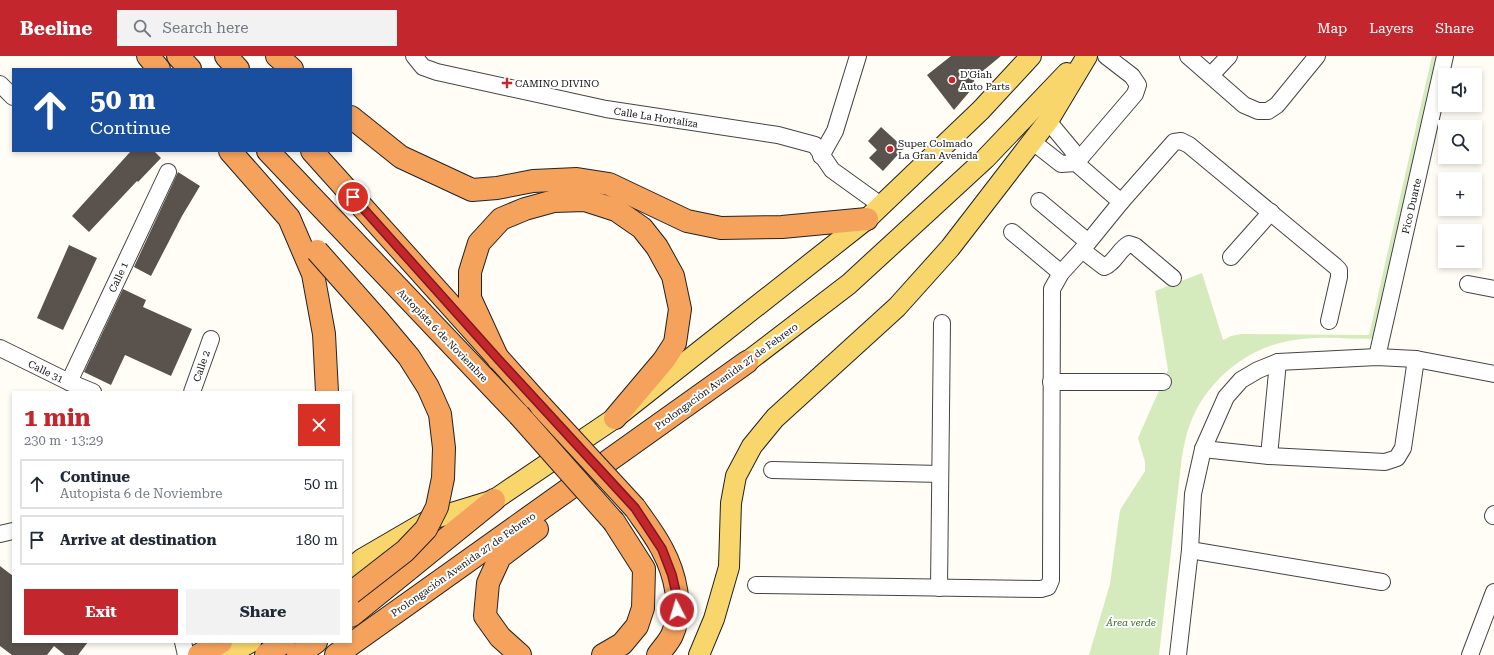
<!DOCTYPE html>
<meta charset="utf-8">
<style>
:root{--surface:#fff;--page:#f2f2f3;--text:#1f2937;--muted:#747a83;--line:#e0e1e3;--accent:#c4262e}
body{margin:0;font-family:"Roboto Serif",serif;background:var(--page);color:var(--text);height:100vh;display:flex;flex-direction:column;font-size:15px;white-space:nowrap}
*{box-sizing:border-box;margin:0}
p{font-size:13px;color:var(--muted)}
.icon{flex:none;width:22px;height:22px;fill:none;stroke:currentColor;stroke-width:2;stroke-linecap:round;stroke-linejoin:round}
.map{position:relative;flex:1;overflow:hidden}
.panel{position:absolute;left:12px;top:335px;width:340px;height:252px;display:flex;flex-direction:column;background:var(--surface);border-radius:0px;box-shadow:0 2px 6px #0003}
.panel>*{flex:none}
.top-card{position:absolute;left:12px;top:12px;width:340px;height:84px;border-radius:0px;box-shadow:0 2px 6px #0003;background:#1a4fa0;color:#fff;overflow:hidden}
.buttons{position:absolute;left:1438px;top:12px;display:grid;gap:8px}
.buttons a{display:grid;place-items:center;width:44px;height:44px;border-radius:0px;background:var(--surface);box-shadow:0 2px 6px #0003;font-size:20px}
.pin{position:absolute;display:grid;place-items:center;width:34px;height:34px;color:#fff;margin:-17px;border:2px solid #fff;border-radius:50%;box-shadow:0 1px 4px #0007}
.me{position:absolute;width:44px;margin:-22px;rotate:355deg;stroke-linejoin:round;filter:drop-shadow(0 0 3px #0008)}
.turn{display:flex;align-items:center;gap:14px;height:84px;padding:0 12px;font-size:18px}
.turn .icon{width:52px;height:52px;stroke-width:2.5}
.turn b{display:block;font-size:28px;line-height:34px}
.round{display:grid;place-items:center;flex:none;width:42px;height:42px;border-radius:0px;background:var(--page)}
.summary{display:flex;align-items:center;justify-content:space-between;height:68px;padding:0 12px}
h1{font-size:24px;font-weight:700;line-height:30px;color:var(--accent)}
.button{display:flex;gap:8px;margin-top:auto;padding:8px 12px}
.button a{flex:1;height:46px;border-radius:0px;background:var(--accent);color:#fff;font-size:16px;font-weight:700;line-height:46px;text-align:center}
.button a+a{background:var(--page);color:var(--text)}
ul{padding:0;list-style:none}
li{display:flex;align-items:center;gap:12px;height:50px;margin:0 8px 6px;padding:0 4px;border:2px solid var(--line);border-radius:0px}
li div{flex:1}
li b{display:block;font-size:15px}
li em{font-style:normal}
header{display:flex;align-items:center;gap:24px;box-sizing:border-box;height:56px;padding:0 20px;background:var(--accent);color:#fff}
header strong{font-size:19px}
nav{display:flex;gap:22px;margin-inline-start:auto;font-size:14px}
.search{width:280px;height:36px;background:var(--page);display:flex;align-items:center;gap:10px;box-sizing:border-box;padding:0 14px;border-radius:0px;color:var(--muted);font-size:15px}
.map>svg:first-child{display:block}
.green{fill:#d5ebbd}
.building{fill:#5a524d}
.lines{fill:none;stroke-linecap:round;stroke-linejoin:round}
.minor-casing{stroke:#444;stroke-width:18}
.major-casing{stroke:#222;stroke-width:22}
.highway-casing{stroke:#222;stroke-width:24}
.minor{stroke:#fff;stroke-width:16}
.major{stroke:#f9d66b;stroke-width:20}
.highway{stroke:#f5a25d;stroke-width:22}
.highway-bridge-casing{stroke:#222;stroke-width:24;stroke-linecap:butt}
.highway-bridge{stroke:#f5a25d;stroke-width:22}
.route-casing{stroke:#7f191e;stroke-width:10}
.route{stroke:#c4262e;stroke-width:7}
.poi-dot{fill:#c4262e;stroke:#fff;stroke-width:1.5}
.labels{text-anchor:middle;stroke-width:4;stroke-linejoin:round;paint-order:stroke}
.poi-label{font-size:10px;fill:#111;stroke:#fff;text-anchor:start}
.street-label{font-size:10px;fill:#111;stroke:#fff}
.park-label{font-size:10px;font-style:italic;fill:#2f6b1f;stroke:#fff}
</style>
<header>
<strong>Beeline</strong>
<div class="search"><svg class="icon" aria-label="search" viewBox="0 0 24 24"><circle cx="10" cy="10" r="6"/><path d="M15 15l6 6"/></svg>Search here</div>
<nav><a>Map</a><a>Layers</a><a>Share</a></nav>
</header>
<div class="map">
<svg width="1494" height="599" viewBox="0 0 1494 599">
<rect width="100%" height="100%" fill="#fffdf5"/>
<!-- green -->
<path class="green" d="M1432,0H1440L1376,283C1348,283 1316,279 1288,285C1244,294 1206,326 1190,368C1186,378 1184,390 1182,400L1159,599H1089L1110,528L1120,454L1145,415V406L1138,382L1168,314L1155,235L1202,217L1223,284L1231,280L1241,278L1369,279Z"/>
<!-- building -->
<g class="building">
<path d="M951,0H1001L973,23L976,28L954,54L927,19Z"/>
<path d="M881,71L904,92L883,115L869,102L877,94L868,85Z"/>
<path d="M131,95H154L161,102L138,126L137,125L89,176L72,160Z"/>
<path d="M178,116L200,130L182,160L151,220L134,211Z"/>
<path d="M69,189L97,202L63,274L37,262Z"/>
<path d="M123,233L146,244L143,251L192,273L171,320L125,299L111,329L84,316Z"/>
<path d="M0,510L13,520V586H88L78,599H65L54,590L47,599H12L0,590Z"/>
</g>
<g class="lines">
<!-- minor casing -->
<g class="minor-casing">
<g id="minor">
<path d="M414,0L423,11L437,16L606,53L778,79L815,89L832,114L882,150"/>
<path d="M1188,0L1244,49L1258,55H1268L1277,49L1317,0"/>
<path d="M1211,19L1229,0"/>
<path d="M0,28L13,41"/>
<path d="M1048,65L1073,95L1076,107L1121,146"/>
<path d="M1033,86L1061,108L1076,107L1135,38L1138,29L1132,20L1106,0"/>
<path d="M821,100L835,75L858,0"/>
<path d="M1039,145L1088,186"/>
<path d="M1012,176L1061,217"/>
<path d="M1082,194L1104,211C1115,207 1119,193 1129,188L1135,190L1173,222"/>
<path d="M1231,201L1271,156"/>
<path d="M1468,228L1494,233"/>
<path d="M0,292L69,326L93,336"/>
<path d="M1377,301L1445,0"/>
<path d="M69,326L168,116"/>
<path d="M1051,326H1163"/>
<path d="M192,336L211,283"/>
<path d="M1203,393L1269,400L1385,406L1397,402L1403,392L1416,303"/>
<path d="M1269,400L1278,306"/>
<path d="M772,414L940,418"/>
<path d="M1493,460L1494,458"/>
<path d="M0,478L13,475"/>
<path d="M1190,494L1382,526"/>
<path d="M756,529L1041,533L1048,531L1051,524L1052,233L1061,217L1082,194L1121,146L1174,86L1181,85L1189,89L1335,210L1339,214V221L1329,265"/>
<path d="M939,532L942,267"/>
<path d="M183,586L186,599"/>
<path d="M1178,599L1190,494L1193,438L1203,393L1226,341L1241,324L1258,314L1278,306L1377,301L1416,303L1494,318"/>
<path d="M1470,599L1494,536"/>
</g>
</g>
<!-- major casing -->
<g class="major-casing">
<g id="major">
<path d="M747,306L849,228L985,103L1067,17"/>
<path d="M351,512L362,503L429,464L494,444L615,362L867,163L981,54L1031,0"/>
<path d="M228,599L251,586"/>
<path d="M699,599L714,563L729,511L731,447L736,420L752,390L775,362L897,251L950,192L1048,65L1087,0"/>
</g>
</g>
<!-- highway casing -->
<g class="highway-casing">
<g id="highway">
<path d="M148,0L159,13"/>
<path d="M178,0L190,13"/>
<path d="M226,0L238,13"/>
<path d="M277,0L292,13"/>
<path d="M351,61L401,101L472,134L497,132L533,125L577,123L609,128L687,165L721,172L782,171L867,163"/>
<path d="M230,95L289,162L313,218L324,278L327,336"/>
<path d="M268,95L519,359"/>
<path d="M312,95L541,350"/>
<path d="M498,303L470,242V216L479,187L501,163L525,153L554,145L585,144L616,154L642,172L657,191L673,220L680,253L675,287L664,304L615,362"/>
<path d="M635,452C644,465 655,479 662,493C675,517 684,553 672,579C669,586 662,593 658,599"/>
<path d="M351,560L494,444"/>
<path d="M199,599L221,586"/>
<path d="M266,599L284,586"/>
<path d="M298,599L316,586"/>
<path d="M336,599L747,306"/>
<path d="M520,599L500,581L485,560L488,527L500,501L537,473"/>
<path d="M603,599L622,588L637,570L643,552L644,513L614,466"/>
</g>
</g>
<!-- minor -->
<use href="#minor" class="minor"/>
<!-- major -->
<use href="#major" class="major"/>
<!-- highway -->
<use href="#highway" class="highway"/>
<!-- highway-bridge casing -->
<g class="highway-bridge-casing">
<g id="highway-bridge">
<path d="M317,195L378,264L409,301L428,331L440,358L444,392L443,422L437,451L426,473L405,495L351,537"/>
<path d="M541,350L635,452"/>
<path d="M519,359L614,466"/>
</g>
</g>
<!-- highway-bridge -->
<use href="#highway-bridge" class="highway-bridge"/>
</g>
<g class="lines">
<!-- route casing -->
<g class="route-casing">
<path id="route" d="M353,141L498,303L635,452L662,493L672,519L678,545L677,554"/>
</g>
<!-- route -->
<use href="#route" class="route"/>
</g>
<!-- markers -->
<g class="poi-dot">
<circle cx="952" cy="24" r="4"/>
<path d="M505 21h4v4h4v4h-4v4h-4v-4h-4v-4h4z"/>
<circle cx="890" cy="93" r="4"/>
</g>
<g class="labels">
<!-- poi labels -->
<g class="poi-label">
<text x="960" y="22">D'Giah<tspan x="960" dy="12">Auto Parts</tspan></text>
<text x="515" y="31">CAMINO DIVINO</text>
<text x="898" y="91">Super Colmado<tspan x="898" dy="12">La Gran Avenida</tspan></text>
</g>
<!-- street labels -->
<g class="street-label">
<text transform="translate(656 61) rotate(9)" y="4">Calle La Hortaliza</text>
<text transform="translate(1411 150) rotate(-77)" y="4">Pico Duarte</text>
<text transform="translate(118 221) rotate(-65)" y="4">Calle 1</text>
<text transform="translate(443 279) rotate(46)" y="4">Autopista 6 de Noviembre</text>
<text transform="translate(201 310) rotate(-71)" y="4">Calle 2</text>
<text transform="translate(46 315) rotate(26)" y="4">Calle 31</text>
<text transform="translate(726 320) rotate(-36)" y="4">Prolongación Avenida 27 de Febrero</text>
<text transform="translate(463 508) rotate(-35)" y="4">Prolongación Avenida 27 de Febrero</text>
</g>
<!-- park labels -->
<g class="park-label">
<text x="1131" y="570">Área verde</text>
</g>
</g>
</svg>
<div class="buttons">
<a><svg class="icon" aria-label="sound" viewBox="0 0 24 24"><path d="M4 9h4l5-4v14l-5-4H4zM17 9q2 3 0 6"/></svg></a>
<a><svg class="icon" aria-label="search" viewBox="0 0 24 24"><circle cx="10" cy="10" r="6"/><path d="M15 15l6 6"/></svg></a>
<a>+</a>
<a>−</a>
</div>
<div class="pin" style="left:353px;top:141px;background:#d93025"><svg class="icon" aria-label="arrive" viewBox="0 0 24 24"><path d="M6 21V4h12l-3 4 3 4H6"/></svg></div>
<svg class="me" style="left:677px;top:554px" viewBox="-20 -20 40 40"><circle r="17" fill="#c4262e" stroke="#fff" stroke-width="3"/><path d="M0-11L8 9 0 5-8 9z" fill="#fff"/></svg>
<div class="top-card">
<div class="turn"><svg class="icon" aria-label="ahead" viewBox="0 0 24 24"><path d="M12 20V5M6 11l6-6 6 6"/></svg><div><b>50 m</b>Continue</div></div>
</div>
<section class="panel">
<div class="summary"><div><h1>1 min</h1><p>230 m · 13:29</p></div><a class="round" style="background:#d93025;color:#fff"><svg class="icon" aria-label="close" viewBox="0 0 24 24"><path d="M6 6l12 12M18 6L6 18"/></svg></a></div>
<ul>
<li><svg class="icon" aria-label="ahead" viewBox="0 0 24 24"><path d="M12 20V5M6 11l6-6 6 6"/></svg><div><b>Continue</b><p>Autopista 6 de Noviembre</p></div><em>50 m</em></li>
<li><svg class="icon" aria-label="arrive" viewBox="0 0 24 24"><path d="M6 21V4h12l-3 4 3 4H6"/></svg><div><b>Arrive at destination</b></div><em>180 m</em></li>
</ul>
<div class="button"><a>Exit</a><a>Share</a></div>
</section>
</div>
